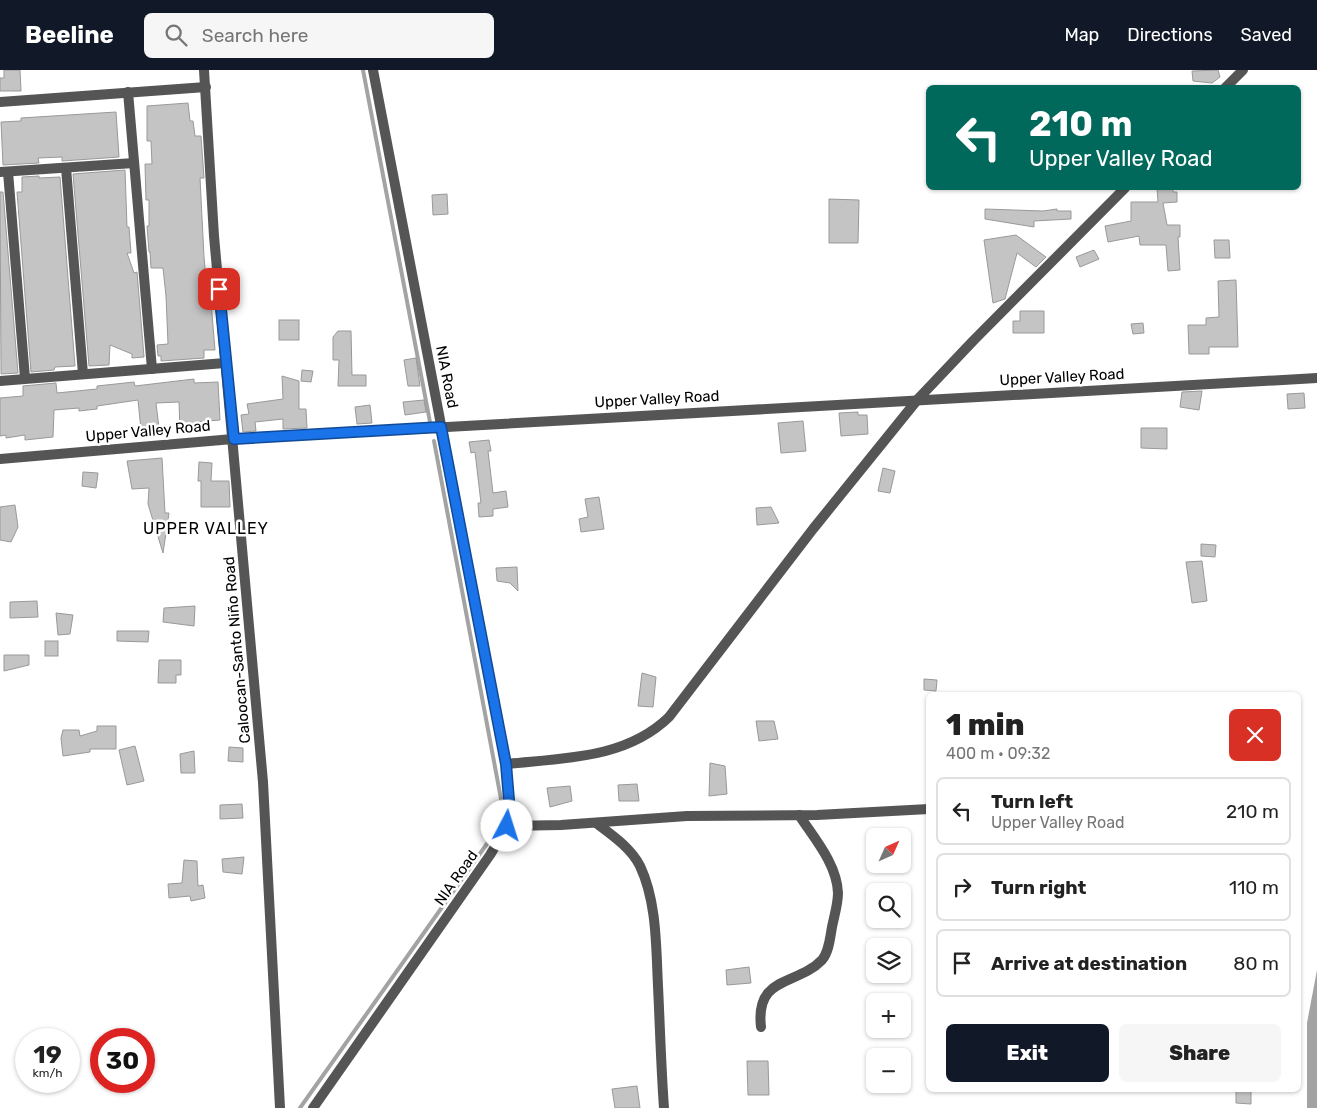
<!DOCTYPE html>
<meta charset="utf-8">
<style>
:root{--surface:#fff;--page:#f6f6f6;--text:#222;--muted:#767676;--line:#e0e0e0;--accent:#111827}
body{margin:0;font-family:Rubik,sans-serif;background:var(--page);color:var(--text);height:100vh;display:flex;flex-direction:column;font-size:19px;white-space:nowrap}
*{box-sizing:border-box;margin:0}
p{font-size:16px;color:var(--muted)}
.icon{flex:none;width:28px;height:28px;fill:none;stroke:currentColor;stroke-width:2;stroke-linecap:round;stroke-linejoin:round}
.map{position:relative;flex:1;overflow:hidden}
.sheet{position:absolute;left:926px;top:622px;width:375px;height:400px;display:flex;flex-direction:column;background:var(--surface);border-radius:8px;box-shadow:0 1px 4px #0004}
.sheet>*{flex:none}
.guide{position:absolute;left:926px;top:15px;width:375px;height:105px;border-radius:8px;box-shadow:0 1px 4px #0004;background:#00695c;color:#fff;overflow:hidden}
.needle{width:32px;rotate:45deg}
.fabs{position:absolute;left:866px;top:758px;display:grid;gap:10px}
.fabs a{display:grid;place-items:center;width:45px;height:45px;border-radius:8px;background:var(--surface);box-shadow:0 1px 4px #0004;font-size:25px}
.speed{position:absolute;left:15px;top:958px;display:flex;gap:10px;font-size:25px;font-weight:700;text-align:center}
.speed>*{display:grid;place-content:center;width:65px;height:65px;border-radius:50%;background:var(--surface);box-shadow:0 1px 4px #0004;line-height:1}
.speed small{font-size:12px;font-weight:400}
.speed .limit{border:8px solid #d22;background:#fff;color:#111}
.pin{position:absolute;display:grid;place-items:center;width:42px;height:42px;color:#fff;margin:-21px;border-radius:10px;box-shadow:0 2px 8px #0006}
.me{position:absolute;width:55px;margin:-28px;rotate:5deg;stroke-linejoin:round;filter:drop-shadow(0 0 4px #0008)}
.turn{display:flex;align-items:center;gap:18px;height:105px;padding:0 20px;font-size:22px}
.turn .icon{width:65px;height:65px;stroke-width:2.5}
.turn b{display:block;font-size:35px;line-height:42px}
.round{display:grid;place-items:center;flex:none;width:52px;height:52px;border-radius:8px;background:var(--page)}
.summary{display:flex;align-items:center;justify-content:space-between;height:85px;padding:0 20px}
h1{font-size:30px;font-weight:800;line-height:38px}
.primary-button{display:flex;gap:10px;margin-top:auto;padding:10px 20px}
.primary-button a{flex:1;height:58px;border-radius:8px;background:var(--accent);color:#fff;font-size:20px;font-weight:800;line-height:58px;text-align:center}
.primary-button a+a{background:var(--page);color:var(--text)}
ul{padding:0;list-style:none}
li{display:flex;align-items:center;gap:15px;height:68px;margin:0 10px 8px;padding:0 10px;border:2px solid var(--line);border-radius:8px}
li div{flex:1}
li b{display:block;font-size:19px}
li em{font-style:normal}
header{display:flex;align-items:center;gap:30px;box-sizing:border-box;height:70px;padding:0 25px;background:var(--accent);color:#fff}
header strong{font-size:24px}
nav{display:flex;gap:28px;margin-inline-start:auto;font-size:18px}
.search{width:350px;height:45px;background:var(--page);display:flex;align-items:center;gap:12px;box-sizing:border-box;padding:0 18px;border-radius:8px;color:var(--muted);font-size:19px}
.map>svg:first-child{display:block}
.water{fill:#a3a3a3}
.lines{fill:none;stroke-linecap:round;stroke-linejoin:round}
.stream{stroke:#a3a3a3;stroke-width:4}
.building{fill:#c4c4c4;stroke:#999}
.minor{stroke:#555;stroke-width:10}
.tertiary{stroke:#555;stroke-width:10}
.route-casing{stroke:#114b97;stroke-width:12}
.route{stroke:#1a73e8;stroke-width:9}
.labels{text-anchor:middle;stroke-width:5;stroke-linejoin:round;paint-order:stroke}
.street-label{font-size:15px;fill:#000;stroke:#fff}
.neighbourhood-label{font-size:16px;letter-spacing:1px;fill:#000;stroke:#fff}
</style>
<header>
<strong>Beeline</strong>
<div class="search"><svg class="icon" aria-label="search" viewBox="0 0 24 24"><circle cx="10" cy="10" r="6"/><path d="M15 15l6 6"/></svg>Search here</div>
<nav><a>Map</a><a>Directions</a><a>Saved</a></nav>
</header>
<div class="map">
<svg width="1317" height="1038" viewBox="0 0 1317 1038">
<rect width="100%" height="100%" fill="#fff"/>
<!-- water -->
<path class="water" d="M1317,900V1038H1307V953Z"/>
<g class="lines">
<!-- stream -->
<g class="stream">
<path d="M363,0L430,352"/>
<path d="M300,1038L491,768C500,756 503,744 501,729L434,371"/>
</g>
</g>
<!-- building -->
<g class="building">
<path d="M4,0H20L21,21H0V8H4Z"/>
<path d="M1218,0L1220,7L1212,13L1193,11L1192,1Z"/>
<path d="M188,33L190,51H193L195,66H201L204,108H200L204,187L206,208H209L215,280H204V288L161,291V286H158L157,275L168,274L166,226L163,198H151L150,182H149L147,156H149V130H146L145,94H152L151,71H147V36Z"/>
<path d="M116,42L119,87L62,91V87L38,88L39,93L3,95L1,52L21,51V48Z"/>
<path d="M125,100L127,157H129L131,183H127L134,203L137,202L144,287L132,288V284L110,275L109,295L89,296L73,104Z"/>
<path d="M39,106V108L60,107L75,296L55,297L54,300L31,302L17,122H22V107Z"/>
<path d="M1157,118H1173V122H1177V132L1163,133L1167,155H1180V167H1178L1180,200L1168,201L1166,175H1140L1139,166L1108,172L1105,156L1131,151V132H1158Z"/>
<path d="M0,122H3L18,303L1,304Z"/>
<path d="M447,124L448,144L433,145L432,125Z"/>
<path d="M829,129L859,130L858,173H829Z"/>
<path d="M985,139L1043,141L1057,139V141H1071V149L1034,151V157L985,149Z"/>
<path d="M1016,165L1046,187L1036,197L1017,183L1005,229L993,233L984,170Z"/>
<path d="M1214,170H1229L1230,188H1215Z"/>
<path d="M1094,180L1099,189L1080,197L1076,187Z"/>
<path d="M1236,210L1238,277H1209V284H1189L1188,255H1206V248L1219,247L1218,211Z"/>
<path d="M1020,241H1044V263H1013V251H1020Z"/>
<rect x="279" y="250" width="20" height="20"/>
<path d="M1143,253L1144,263L1133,264L1131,254Z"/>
<path d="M338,261H351L352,305H366V316H338L339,290H333V267Z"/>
<path d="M416,288L420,316H408L404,290Z"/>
<path d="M302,300L313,301L311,312L301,311Z"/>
<path d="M282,306L299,311V339H306L307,358L283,359V349L255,352L256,361L243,362L241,345L249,344L247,334L283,329Z"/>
<path d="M194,309V313L218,312L220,350L196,352V358L180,359L179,332L156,333L159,358L141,360L138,330L97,336V339L79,341V338L54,340L53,367L25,370V365L6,368V365L0,366V328L23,326V316L56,313L57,323L97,319V316L134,312L135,316Z"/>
<path d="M1202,321L1199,340L1180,337L1182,322Z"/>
<path d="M1304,323L1305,338L1288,339L1287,324Z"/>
<path d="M424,330L426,342L405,345L403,332Z"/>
<path d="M370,335L372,353L357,354L355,337Z"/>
<path d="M858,342V345H867L868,364L841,366L839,343Z"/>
<path d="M803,351L806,381L781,383L778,353Z"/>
<path d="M1141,358H1167V379L1141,378Z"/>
<path d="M489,370L491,381H488L493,423L506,421L508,437L493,439V446L479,447L478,433H481L475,382L471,383L469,372Z"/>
<path d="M162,388L165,443H169L163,483L148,434L149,418L132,419L127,391Z"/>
<path d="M199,392L212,393L211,411H229L230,437H201V411H198Z"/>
<path d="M883,398L895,401L890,423L878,421Z"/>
<path d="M83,402L98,403L96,418L82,416Z"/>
<path d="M599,427L604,459L581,462L579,449L588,447L585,429Z"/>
<path d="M15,435L18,457L11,472L0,470V437Z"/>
<path d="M771,437L779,453L757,455L756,438Z"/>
<path d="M1201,474L1216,475L1215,487L1201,486Z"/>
<path d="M1202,491L1207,531L1192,533L1186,492Z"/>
<path d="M517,497L518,521L510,513L497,511L496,498Z"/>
<path d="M37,531L38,547L10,548V532Z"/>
<path d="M195,536L194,556L163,552L164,538Z"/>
<path d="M56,543L73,545L70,564L58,565Z"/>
<path d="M117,561H149L148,572L117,571Z"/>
<rect x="45" y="571" width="13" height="15"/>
<path d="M4,585H29V595L4,601Z"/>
<path d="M159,590H181V605H176V613H158Z"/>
<path d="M642,603L656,607L653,637L638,636Z"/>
<path d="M924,609L937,610L936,621L924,620Z"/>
<path d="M756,651H774L778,669L759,671Z"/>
<path d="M97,656H116V679H90V682L63,686L61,668L63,660H79L80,666L97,661Z"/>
<path d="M135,676L144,711L127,715L119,680Z"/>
<path d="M229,677L243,678V692L228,691Z"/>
<path d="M194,681L195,703H181L180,684Z"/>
<path d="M710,693L725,696L727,724L709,726Z"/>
<path d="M637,714L639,731H619L618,715Z"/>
<path d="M570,716L572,731L550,737L547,718Z"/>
<path d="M242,734L243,748L220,749V735Z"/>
<path d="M244,787L242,804L223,802L222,789Z"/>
<path d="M184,790L197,791L198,816L203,815L205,828L191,831L190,826L169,828L168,814L182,813Z"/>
<path d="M749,897L751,913L727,915L726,900Z"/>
<path d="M747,991H768L769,1025H748Z"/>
<path d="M637,1016L640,1038H615L612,1019Z"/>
<path d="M1236,1020H1251V1034L1236,1033Z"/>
</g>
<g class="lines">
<!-- minor -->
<g class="minor">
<path d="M1225,18L1243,0"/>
<path d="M128,22L152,299"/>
<path d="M0,32L206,17"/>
<path d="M66,98L83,304"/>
<path d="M0,102L134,93"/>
<path d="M8,102L25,308"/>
<path d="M0,311L225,293"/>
<path d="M0,389L233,369L1317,308"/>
<path d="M506,694C563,688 626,689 669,647L813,459L918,329L973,271L1125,118"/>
<path d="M596,753C612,765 631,778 640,796C657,832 656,877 658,916C660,957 661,997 664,1038"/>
<path d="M507,756L561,755L687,746L817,745L929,739"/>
<path d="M761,957C755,905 797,916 822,890C829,882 830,868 832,857C834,847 838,834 838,823C837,794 814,768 799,745"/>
<path d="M313,1038L490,785C514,747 510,738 506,694L373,0"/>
</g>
<!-- tertiary -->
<path class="tertiary" d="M204,0L214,166L263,712L280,1038"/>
</g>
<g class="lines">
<!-- route casing -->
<g class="route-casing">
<path id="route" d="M219,219L234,369L441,357L506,694L510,742L507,756"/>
</g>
<!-- route -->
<use href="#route" class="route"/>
</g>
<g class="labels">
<!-- street labels -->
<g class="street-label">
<text transform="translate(447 307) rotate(79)" y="5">NIA Road</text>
<text transform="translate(1062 307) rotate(-3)" y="5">Upper Valley Road</text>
<text transform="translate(657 329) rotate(-3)" y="5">Upper Valley Road</text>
<text transform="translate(148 361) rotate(-5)" y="5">Upper Valley Road</text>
<text transform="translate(237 580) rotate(-95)" y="5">Caloocan-Santo Niño Road</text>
<text transform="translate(456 808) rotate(-55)" y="5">NIA Road</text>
</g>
<!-- neighbourhood labels -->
<g class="neighbourhood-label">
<text x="206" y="464">UPPER VALLEY</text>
</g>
</g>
</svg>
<div class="fabs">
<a><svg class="needle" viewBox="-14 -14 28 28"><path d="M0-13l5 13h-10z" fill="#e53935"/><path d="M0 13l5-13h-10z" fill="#767676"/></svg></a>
<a><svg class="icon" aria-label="search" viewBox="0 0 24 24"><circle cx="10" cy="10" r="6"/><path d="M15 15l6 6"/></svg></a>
<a><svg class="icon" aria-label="layers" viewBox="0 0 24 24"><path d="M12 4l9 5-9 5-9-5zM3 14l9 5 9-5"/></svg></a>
<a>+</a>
<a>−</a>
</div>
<div class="speed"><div>19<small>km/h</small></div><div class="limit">30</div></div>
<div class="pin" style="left:219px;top:219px;background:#d93025"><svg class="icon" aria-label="arrive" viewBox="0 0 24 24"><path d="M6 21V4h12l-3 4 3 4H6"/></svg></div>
<svg class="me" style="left:507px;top:756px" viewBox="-20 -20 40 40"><circle r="19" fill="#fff"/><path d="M0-13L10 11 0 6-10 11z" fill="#1a73e8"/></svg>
<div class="guide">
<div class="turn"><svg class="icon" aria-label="left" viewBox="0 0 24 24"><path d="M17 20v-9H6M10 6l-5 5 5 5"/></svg><div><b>210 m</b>Upper Valley Road</div></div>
</div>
<section class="sheet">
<div class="summary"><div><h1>1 min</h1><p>400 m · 09:32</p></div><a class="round" style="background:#d93025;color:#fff"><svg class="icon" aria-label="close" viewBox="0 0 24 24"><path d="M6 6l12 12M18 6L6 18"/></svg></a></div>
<ul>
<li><svg class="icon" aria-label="left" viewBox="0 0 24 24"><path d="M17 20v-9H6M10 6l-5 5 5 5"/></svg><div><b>Turn left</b><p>Upper Valley Road</p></div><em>210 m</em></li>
<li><svg class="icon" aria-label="right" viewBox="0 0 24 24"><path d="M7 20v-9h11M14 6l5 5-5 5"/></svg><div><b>Turn right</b></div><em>110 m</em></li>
<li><svg class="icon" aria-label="arrive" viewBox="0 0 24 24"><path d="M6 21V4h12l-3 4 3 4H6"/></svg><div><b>Arrive at destination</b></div><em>80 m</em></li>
</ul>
<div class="primary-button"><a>Exit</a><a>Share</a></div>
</section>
</div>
